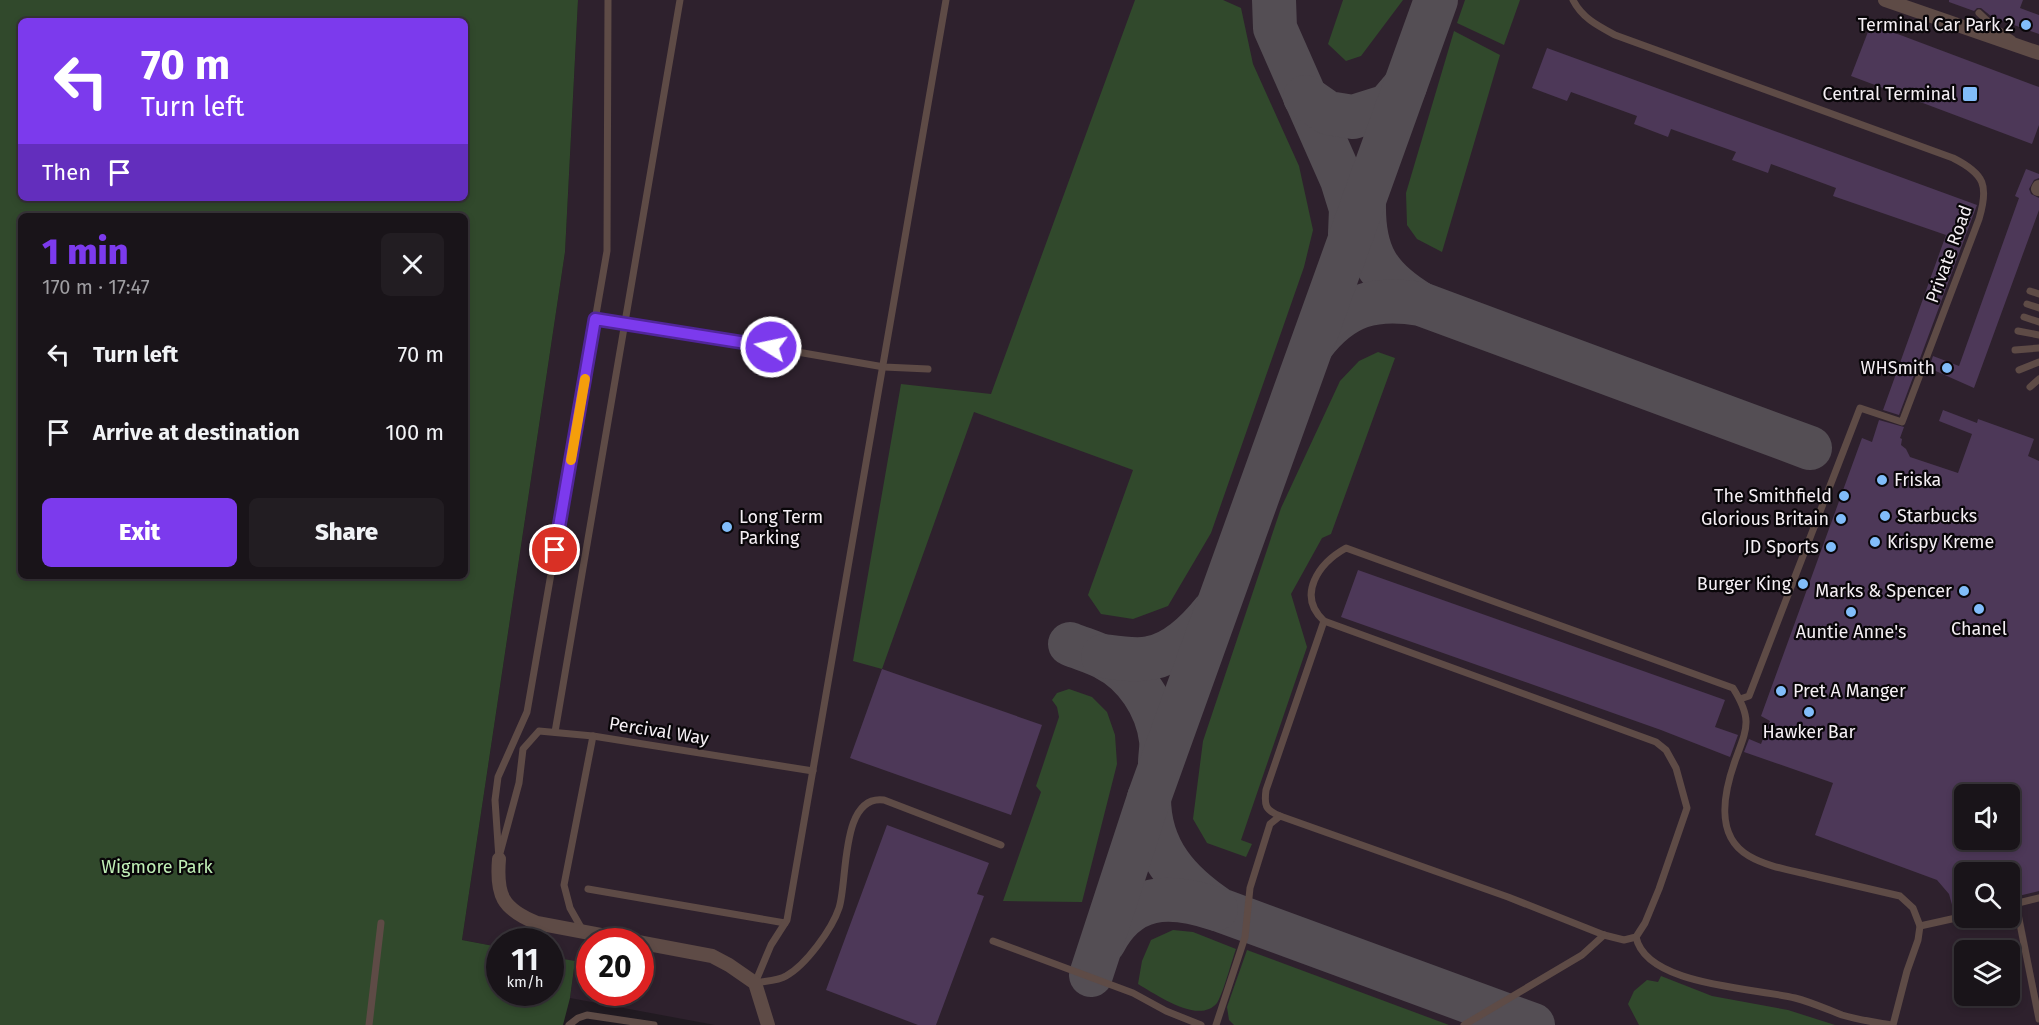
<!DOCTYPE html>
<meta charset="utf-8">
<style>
:root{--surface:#191419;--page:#221d22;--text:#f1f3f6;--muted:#9f9ea2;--line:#373338;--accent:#7c3aed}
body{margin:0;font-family:"Fira Sans",sans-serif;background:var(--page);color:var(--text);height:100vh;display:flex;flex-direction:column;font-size:22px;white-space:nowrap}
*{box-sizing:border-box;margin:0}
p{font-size:20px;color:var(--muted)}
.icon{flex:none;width:33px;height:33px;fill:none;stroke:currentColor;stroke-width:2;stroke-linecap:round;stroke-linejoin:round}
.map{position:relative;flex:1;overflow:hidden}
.side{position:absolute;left:18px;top:213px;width:450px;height:366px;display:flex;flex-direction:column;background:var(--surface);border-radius:9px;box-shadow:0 3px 9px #0003,0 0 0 2px var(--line)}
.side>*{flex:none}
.top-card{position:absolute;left:18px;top:18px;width:450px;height:183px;border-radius:9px;box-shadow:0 3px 9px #0003,0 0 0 2px var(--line);background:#7c3aed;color:#fff;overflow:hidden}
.controls{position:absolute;left:1954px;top:784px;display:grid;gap:12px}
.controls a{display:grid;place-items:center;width:66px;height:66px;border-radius:9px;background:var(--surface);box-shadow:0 3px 9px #0003,0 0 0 2px var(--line);font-size:30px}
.speed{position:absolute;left:486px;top:928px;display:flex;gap:12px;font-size:30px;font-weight:700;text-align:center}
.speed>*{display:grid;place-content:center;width:78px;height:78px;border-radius:50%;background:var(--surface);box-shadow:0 3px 9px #0003,0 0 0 2px var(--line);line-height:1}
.speed small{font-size:15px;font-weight:400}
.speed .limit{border:9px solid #d22;background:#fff;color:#111}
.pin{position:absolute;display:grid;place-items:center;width:51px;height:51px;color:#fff;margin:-26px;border:3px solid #fff;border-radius:50%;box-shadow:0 2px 6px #0007}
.me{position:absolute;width:66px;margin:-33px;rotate:280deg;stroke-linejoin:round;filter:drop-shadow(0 0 4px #0008)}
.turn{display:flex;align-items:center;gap:21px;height:126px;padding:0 24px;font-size:27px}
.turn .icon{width:78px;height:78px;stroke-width:2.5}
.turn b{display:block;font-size:42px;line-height:51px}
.then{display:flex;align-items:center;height:57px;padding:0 24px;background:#0003;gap:12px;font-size:22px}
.round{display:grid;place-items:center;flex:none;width:63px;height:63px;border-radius:9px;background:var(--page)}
.headline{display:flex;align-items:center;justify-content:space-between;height:102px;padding:0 24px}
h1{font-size:36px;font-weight:800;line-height:45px;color:var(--accent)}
.primary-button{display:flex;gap:12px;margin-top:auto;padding:12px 24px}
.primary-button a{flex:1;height:69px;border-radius:9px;background:var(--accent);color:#fff;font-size:24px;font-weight:800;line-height:69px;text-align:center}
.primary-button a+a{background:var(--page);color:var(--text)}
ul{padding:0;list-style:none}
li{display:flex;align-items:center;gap:18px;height:78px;padding:0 24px}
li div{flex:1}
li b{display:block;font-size:22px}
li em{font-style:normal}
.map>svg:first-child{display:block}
.built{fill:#2e212d;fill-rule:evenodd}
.green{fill:#31492c;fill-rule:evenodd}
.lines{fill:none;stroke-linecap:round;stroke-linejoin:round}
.taxiway{stroke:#544e54;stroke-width:44}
.building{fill:#4d3858;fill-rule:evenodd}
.lane{stroke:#5e4b46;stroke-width:7}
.street{stroke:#5e4b46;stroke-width:14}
.route-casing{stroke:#51269a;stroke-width:15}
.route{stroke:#7c3aed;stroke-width:10}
.slow{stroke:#f59e0b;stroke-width:10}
.poi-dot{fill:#81bdfa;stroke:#090609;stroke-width:2}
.labels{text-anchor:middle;stroke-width:4.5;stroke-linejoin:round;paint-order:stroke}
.poi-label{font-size:18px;fill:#f5eff4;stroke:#090609;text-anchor:end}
.street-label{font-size:18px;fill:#f5eff4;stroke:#090609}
.park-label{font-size:18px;fill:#bfeeb5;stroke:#090609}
</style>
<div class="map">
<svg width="2039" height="1025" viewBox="0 0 2039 1025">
<rect width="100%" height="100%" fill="#211a21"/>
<!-- built -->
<path class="built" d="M578,0H2039V1025H715L570,998L575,962L551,957L550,942H500L499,947L462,940L565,252ZM1965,795H2010V840H1965ZM1965,873H2010V918H1965ZM590,942H640V993H590ZM1965,951H2010V996H1965Z"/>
<!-- green -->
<g class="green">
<path d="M0,0H578L565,252L462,940L499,947L500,993H550L551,957L575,961L570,998L563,1025H0ZM21,21H465V198H21ZM21,216H465V576H21Z"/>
<path d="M1135,0H1223L1241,8L1253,64L1299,166L1313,230L1304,267L1211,533L1168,606L1133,619L1101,614L1088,595L1133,470L974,412L882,669L853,661L901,384L991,394Z"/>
<path d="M1343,0H1403L1361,56L1346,61L1328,44Z"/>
<path d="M1465,0H1520L1504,45L1457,23Z"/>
<path d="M1454,31L1500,55L1442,252L1417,239L1407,225L1406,193Z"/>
<path d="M1378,352L1395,358L1331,534L1322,538L1291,594L1307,647L1241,840L1252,844L1246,857L1207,843L1193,819L1203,741L1281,508L1340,381L1359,361Z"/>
<path d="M1069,689L1092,697L1107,712L1115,735L1117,764L1082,902L1003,901L1041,792L1036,786L1059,717L1057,707L1052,700L1057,693Z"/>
<path d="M1173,930L1193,932L1236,949C1232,960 1223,994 1217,1003C1199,1025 1157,995 1138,984L1142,961L1151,940Z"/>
<path d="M1247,950L1449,1025H1234L1229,1020L1227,1007Z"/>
<path d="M1661,976L1712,996L1788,1010L1835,1025H1639L1628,1004L1634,991L1647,980L1658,982Z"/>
</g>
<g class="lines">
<!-- taxiway -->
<g class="taxiway">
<path d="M1274,0L1275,28L1342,180L1351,209L1350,234"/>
<path d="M1305,97L1328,113L1353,117L1388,106L1405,86"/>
<path d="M1364,203C1363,254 1378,278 1421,304"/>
<path d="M1313,344C1343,305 1374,296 1421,304L1810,448"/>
<path d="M1070,644C1082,649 1094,652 1105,658C1135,673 1157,706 1161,740C1162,747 1160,756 1160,763"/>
<path d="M1103,656C1118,658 1136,661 1150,658C1177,653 1198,631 1214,611"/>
<path d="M1149,798C1149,850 1179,883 1220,910L1533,1025"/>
<path d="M1104,942C1129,894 1169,893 1216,909"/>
<path d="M1091,975L1149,798L1436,0"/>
</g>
</g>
<!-- building -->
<g class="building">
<path d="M1949,0H2023L2020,8L2039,15V34L1992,17L1981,8H1977L1974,11L1949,2Z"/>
<path d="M1871,24L2039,87V125L2032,144L1851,76Z"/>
<path d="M1547,48L1977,205L1899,415L1883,410L1946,235L1833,196L1836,188L1771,164L1768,173L1732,160L1736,152L1671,129L1668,137L1634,124L1637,116L1571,92L1567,101L1532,88Z"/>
<path d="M2026,169L2039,174V178L2034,180L2029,189L2031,194L2039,198V210L1974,388L1929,368L1933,356L1959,366L2019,198L2015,196Z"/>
<path d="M1943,410L1977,423L1978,419L2034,439L2028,456L2039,461V891L2010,898V873H1965V909L1954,912L1949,894L1937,880L1815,835L1833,783L1744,752L1749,739L1761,744L1770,721L1761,716L1862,438L1872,442L1879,420L1904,427L1900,438L1902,439L1901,445L1906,449L1910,457L1958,473L1972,434L1939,421ZM1965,795H2010V840H1965Z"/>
<path d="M1358,570L1725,700L1715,727L1738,735L1730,757L1661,730L1341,617Z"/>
<path d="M882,669L1042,725L1011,815L850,758Z"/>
<path d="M887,825L989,863L977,894L984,896L936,1025H918L826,990Z"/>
</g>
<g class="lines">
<!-- lane -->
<g class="lane">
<path d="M1573,0C1582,18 1598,26 1615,35L1953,158C1985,174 1989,186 1979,219L1902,422L1860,408L1749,696L1740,699"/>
<path d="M1979,13L1995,28L2012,39"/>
<path d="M2030,291L2039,294"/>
<path d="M2027,304L2039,308"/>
<path d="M2024,317L2039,322"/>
<path d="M595,319L734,341L884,367L928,369"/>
<path d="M2018,331L2039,335"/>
<path d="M2015,350L2039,348"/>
<path d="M2019,370L2039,362"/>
<path d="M2030,387L2039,379"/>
<path d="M555,732L680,0"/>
<path d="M1280,816C1265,810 1264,805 1266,790L1324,621"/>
<path d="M500,853L519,783L523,749L539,731L593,736L813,771"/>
<path d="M499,859L495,800L498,777L527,712L607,251L608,0"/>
<path d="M588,889L785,923"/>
<path d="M2016,904L2039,1019"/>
<path d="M2010,905L2039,898"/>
<path d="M1920,926L1965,916"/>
<path d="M583,931L570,908L564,885L593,736"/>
<path d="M1636,937C1646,986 1755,988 1795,998C1811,1002 1826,1009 1842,1015C1858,1020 1875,1022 1891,1025"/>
<path d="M993,941L1133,993L1166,1011L1201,1025"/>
<path d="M755,983L771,945L787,920L946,0"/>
<path d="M755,983C764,981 778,981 786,976C806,965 832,929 839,908C848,881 840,794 884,800L1001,845"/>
<path d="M369,1025L381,923"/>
<path d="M569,1025L578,1018L587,1015L654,1025"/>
<path d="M1216,1025L1245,937L1250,888L1270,824L1280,816L1508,897L1604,935L1624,940L1636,937L1645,923L1659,889L1687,808L1676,768L1666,750L1656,742L1324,621C1296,595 1319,563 1346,548L1733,688C1753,720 1747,728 1735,761C1724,792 1714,836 1749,856C1768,867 1790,870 1810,875C1840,882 1870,889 1900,896L1913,908L1920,926L1918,940L1907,971L1893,1025"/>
<path d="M1464,1025L1582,955L1604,935"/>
</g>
<!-- street -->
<g class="street">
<path d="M1885,0L2039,53"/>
<path d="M2038,189L2039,187"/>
<path d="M499,859C496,895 502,909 537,923L712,956L729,965L755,983L768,1025"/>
</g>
</g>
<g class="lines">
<!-- route casing -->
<g class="route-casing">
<path id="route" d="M555,550L595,319L771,347"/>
</g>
<!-- route -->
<use href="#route" class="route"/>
<!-- slow -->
<path class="slow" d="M571,460L585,379"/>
</g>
<!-- markers -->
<g class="poi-dot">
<circle cx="2026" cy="25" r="6"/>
<rect x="1962" y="86" width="16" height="16" rx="3"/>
<circle cx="1947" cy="368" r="6"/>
<circle cx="1882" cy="480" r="6"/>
<circle cx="1844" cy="496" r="6"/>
<circle cx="1885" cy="516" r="6"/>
<circle cx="1841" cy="519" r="6"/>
<circle cx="727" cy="527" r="6"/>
<circle cx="1875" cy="542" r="6"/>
<circle cx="1831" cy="547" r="6"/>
<circle cx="1803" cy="584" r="6"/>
<circle cx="1964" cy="591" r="6"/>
<circle cx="1979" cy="609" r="6"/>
<circle cx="1851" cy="612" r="6"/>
<circle cx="1781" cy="691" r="6"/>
<circle cx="1809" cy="712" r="6"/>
</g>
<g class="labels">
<!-- poi labels -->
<g class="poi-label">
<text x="2014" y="31">Terminal Car Park 2</text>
<text x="1956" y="100">Central Terminal</text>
<text x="1935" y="374">WHSmith</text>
<text x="1894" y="486" text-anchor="start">Friska</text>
<text x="1832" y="502">The Smithfield</text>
<text x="1897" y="522" text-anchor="start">Starbucks</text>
<text x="739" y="523" text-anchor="start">Long Term<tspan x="739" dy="21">Parking</tspan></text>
<text x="1829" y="525">Glorious Britain</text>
<text x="1887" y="548" text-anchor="start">Krispy Kreme</text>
<text x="1819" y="553">JD Sports</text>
<text x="1791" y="590">Burger King</text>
<text x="1952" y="597">Marks &amp; Spencer</text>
<text x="1979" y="635" text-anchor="middle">Chanel</text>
<text x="1851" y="638" text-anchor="middle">Auntie Anne's</text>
<text x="1793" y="697" text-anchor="start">Pret A Manger</text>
<text x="1809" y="738" text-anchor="middle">Hawker Bar</text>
</g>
<!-- street labels -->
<g class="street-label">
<text transform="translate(1949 254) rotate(-70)" y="6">Private Road</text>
<text transform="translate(659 731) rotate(9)" y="6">Percival Way</text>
</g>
<!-- park labels -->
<g class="park-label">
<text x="157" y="873">Wigmore Park</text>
</g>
</g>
</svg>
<div class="controls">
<a><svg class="icon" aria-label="sound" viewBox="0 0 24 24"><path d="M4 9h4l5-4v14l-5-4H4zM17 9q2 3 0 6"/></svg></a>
<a><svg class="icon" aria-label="search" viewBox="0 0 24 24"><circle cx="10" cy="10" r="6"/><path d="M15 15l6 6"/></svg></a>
<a><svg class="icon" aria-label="layers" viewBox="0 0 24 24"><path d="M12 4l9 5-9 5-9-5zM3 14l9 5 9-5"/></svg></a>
</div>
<div class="speed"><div>11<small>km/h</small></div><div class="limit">20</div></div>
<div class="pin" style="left:555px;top:550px;background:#d93025"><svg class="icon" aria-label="arrive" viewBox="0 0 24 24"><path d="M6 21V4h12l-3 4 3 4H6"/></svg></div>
<svg class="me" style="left:771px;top:347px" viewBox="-20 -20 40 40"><circle r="17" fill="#7c3aed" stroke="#fff" stroke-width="3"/><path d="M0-11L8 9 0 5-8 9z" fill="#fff"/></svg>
<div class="top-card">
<div class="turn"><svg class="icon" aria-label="left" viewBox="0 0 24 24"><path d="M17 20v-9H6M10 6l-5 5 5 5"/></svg><div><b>70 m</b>Turn left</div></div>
<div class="then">Then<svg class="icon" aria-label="arrive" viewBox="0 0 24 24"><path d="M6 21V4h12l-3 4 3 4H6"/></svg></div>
</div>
<section class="side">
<div class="headline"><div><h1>1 min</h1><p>170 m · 17:47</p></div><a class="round"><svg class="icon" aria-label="close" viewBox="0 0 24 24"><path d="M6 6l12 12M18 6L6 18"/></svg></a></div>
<ul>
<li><svg class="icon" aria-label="left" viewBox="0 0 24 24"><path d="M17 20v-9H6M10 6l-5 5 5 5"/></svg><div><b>Turn left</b></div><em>70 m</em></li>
<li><svg class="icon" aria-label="arrive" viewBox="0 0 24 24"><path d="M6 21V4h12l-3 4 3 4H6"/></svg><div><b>Arrive at destination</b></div><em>100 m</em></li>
</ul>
<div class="primary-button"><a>Exit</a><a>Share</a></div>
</section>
</div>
